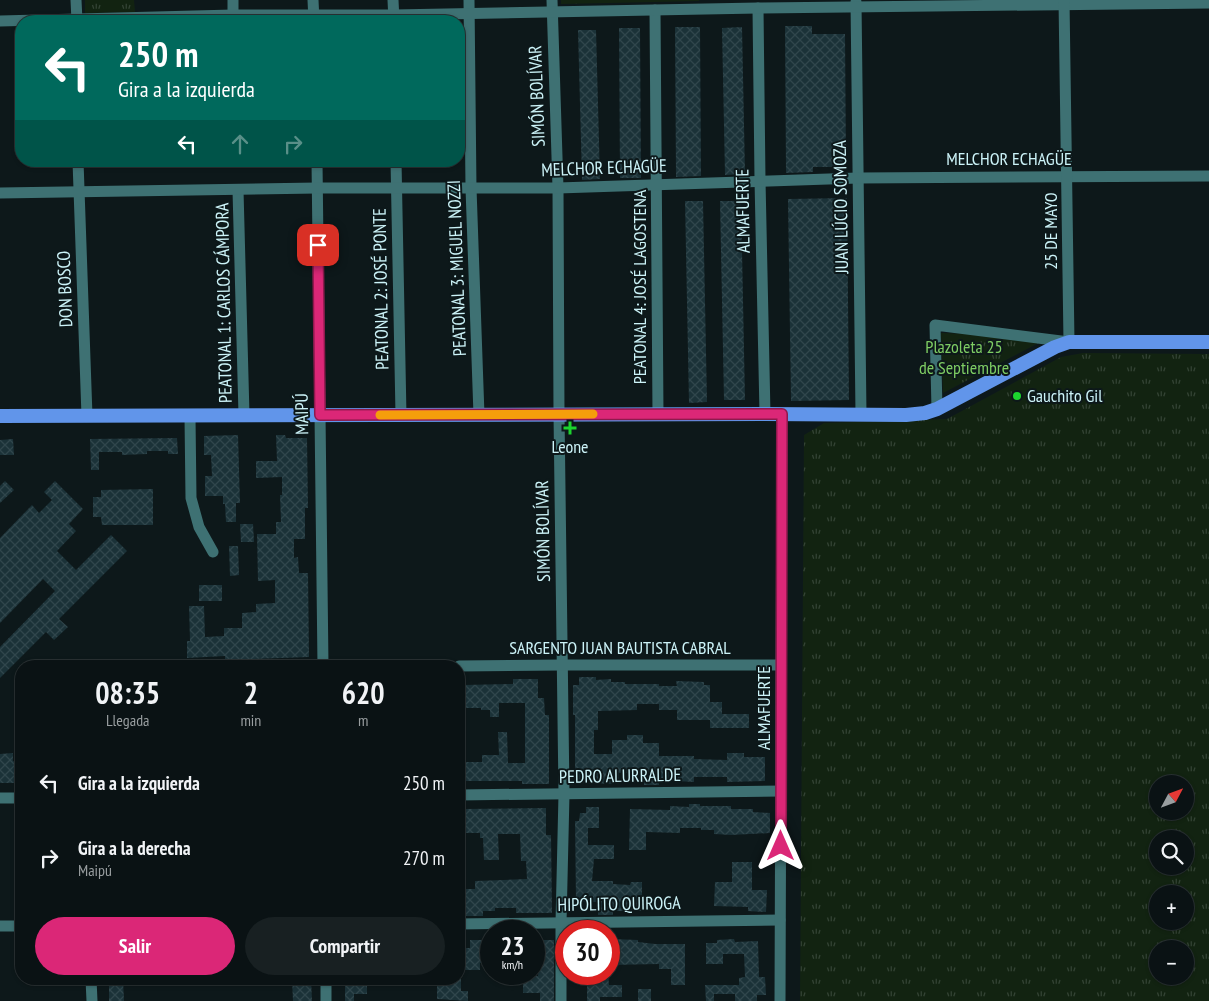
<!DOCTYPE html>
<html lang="es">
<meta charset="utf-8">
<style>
:root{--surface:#0a1214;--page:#182022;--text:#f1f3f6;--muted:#999ea0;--line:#2a3234;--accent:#db2777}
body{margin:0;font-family:"PT Sans Narrow",sans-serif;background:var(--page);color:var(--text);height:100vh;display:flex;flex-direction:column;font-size:19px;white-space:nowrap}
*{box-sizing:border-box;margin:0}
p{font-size:16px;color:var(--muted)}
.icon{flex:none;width:28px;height:28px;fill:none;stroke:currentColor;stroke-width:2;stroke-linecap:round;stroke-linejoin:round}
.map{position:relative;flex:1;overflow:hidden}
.panel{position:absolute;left:15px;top:660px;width:450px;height:325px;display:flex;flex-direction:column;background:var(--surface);border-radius:20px;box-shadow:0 1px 4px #0004,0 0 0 1px var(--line)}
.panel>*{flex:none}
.banner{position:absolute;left:15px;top:15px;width:450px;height:152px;border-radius:20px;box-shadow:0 1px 4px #0004,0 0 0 1px var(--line);background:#00695c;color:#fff;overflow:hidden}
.needle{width:32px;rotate:49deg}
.buttons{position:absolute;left:1149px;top:775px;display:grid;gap:10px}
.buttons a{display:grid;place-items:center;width:45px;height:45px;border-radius:50%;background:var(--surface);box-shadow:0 1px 4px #0004,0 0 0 1px var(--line);font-size:25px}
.speed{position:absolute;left:480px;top:920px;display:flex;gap:10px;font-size:25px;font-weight:700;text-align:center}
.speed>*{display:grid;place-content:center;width:65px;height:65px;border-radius:50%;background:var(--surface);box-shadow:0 1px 4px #0004,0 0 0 1px var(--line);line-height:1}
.speed small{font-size:12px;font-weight:400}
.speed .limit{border:8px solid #d22;background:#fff;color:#111}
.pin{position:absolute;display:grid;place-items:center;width:42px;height:42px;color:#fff;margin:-21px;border-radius:10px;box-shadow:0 2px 8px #0006}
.me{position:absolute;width:55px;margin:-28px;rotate:0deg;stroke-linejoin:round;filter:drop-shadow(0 0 4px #0008)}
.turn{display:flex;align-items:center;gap:18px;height:105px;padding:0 20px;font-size:22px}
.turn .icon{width:65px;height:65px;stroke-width:2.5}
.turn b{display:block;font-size:35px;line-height:42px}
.lanes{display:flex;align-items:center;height:48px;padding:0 20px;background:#0003;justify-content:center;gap:25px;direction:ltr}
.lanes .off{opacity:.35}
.eta{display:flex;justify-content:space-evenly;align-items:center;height:85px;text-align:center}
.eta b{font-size:30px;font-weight:600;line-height:35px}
.button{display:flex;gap:10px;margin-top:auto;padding:10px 20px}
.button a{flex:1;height:58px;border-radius:30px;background:var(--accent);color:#fff;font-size:20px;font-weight:600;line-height:58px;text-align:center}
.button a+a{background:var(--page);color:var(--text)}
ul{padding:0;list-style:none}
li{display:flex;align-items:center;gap:15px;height:75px;padding:0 20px}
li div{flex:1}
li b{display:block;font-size:19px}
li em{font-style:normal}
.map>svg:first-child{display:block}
.grass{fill:url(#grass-tufts);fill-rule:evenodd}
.building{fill:url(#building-cross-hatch)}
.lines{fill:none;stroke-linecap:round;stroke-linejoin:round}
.minor{stroke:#3e7173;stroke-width:11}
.major{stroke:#6195ea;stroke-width:14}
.route-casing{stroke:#8e194d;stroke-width:12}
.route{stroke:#db2777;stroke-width:9}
.slow{stroke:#f59e0b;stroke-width:9}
.poi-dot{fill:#1cd42e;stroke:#0d181a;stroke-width:2}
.labels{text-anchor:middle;stroke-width:4;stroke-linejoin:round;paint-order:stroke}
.street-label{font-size:18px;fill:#ccf3f8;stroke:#0d181a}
.park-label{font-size:18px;fill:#7ecd63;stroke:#0d181a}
.poi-label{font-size:18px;fill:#ccf3f8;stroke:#0d181a;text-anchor:start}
</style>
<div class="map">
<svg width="1209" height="1001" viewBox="0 0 1209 1001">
<defs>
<pattern id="grass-tufts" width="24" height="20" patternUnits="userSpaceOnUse" patternTransform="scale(1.25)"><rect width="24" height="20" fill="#122311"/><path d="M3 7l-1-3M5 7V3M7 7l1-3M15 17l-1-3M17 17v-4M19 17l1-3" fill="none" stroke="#334334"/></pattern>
<pattern id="building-cross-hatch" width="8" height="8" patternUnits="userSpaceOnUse" patternTransform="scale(1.25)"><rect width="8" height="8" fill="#1b3238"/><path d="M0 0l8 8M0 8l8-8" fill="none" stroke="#30464c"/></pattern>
</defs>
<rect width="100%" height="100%" fill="#0d181a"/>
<!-- grass -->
<g class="grass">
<path d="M85,0H134L135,12L85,13Z"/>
<path d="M561,0H699V1L561,4Z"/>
<path d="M941,333L1050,337L943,393Z"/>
<path d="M1083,353L1209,354V1001H800L804,435L824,423L947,419L1061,357ZM1158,784H1185V811H1158ZM1158,839H1185V866H1158ZM1158,894H1185V921H1158ZM1158,949H1185V976H1158Z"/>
</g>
<!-- building -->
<g class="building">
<path d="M785,26H812V34H845L846,167H813V172L786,173Z"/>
<path d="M675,27H700L701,176L676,177Z"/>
<path d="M742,27L745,174L725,175L722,28Z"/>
<path d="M619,28H640L641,178H620Z"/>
<path d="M578,30H596L600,179L582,180Z"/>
<path d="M847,198L849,400L791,401L788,199Z"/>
<path d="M685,201H703L707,402L689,403Z"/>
<path d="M720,201H741L745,400H724Z"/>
<path d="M238,435L240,503H236V522H226L225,504H223V496H205V476H212L211,455H204V436Z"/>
<path d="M276,435H285L286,438H307L308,508H305V539H294V558L298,557L299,573H308L309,657L225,660V656L187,658V641H190L189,606H204L205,637L224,636V628H242V613L256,612V604L275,603V580L258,581L257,534H276V522H281L280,495H282V477L256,478V461H277Z"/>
<path d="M177,438L178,454H168V451H147V454L122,455V452H99V470H91L90,439Z"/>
<path d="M13,439L14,455H0V440Z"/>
<path d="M5,481L14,490L0,503V486Z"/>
<path d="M55,481L83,509L69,524L76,531L57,551L76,570L111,535L127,551L59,619L68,627L54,640L46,632L0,678V647L55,591L43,579L0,623V538L32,505L39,513L52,500L44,492Z"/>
<path d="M153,489V525H102L101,517H93V497H101V490Z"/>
<path d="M240,524H253L254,542H241Z"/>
<path d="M229,546H238L239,575L230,576Z"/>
<rect x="199" y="585" width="23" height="16"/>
<path d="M579,677H596V680L611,679V682H625V684H659V686H677L676,681L704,682V685H710V702H722V714H749V728H710V720H677V710H659V704H637V710L598,711V730H594V754H612V740H627V735H643V743H659V756H694V759L727,760V753H744V757H765V781L727,782V777H694V782L659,780V785H644V778L637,779V773H619V784L580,783L575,776V715H573V685H579Z"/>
<path d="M513,679H538V698H544L545,715H549V784H522V781H459V762H482V755H499L498,732H507L508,763H525V703H499V717H490V710H481V708H459V690H463V685L513,684Z"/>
<path d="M13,753V761L21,763V780H17V783H0V754Z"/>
<path d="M689,804H700V806H731V809H753V812L770,813V833L731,835L714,834V830H701V828H680V833L646,832V850H629L630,809L670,810V806L689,807Z"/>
<path d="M586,807H599V828H588V845H614V859H594L592,881H613V884L630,885L631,882H642V898H646V911H613V915H598V902H576L575,821H579L580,813H586Z"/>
<path d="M546,808V835H551L552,913H516V908H495V911H483V916H466V910H459V889H475V881L527,879L526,861H521L520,834H498L499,860H484L483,838H480V833H459V816H465V809Z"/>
<path d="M732,862H752V890H767L766,912L748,911V907L714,906L715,882H732Z"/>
<path d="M611,939L638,940V942L655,944H685V985H671V969H659V964L611,965Z"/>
<path d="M734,939L735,942L758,941L759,977H765L766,995H757V1001H735V994H714V1001H706L705,985H739V978L745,977L744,954H723V964H706V943H717V940Z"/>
<path d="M470,940H491V963H480V970H459V948H470Z"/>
<path d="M539,940H554V1001H540V993H523V976H538Z"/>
<path d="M587,974H608L609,985H622V997H600V1001H587Z"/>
<path d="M109,979H123L124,1001H109Z"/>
<path d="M292,979H311L312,1001H293Z"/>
<path d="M345,979H367V994H354V1001H345Z"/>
<path d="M437,979H461V991H468V1001L437,999Z"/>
<rect x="638" y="989" width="13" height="12"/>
</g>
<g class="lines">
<!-- minor -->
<g class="minor">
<path d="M76,0L77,21"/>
<path d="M233,0V15"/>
<path d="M313,0L314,21"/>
<path d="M393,0L394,21"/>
<path d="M469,0L471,188L479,415"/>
<path d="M552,0L558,188L559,414L564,794L561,923V1001"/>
<path d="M856,2L861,414"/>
<path d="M758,8L760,180L765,414"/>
<path d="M655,10L658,414"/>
<path d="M0,21L233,15H394L758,8L1209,3"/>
<path d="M78,161L87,416"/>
<path d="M317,161L323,666"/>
<path d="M396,161L401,415"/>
<path d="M238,190L244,415"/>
<path d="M0,193L317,188H558L858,178L1209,176"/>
<path d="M937,409L935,325L1069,342L1064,0"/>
<path d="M190,417L191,498L199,527L213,552"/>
<path d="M459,666L562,665H781"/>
<path d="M459,795L781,791"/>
<path d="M0,798H21"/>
<path d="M459,924L780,920"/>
<path d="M0,926H21"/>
<path d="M91,979L92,1001"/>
<path d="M326,979V1001"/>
<path d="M780,1001L782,414"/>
</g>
<!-- major -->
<path class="major" d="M0,416L765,414L906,415L925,413L937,409L1055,347L1069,342H1209"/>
</g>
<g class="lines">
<!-- route casing -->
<g class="route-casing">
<path id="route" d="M318,245L320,415L782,414L781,846"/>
</g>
<!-- route -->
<use href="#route" class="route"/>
<!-- slow -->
<path class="slow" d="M380,415L593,414"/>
</g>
<!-- markers -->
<g class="poi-dot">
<circle cx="1017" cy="396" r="5"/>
<path d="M567.5 420.5h5v5h5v5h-5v5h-5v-5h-5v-5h5z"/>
</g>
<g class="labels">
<!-- street labels -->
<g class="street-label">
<text transform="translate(537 96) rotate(-92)" y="6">SIMÓN BOLÍVAR</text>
<text x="1009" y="165">MELCHOR ECHAGÜE</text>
<text transform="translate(604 168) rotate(-2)" y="6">MELCHOR ECHAGÜE</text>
<text transform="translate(841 207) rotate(-91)" y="6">JUAN LÚCIO SOMOZA</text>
<text transform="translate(743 211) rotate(-91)" y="6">ALMAFUERTE</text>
<text transform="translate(1051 231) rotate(-90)" y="6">25 DE MAYO</text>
<text transform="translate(457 268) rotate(-92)" y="6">PEATONAL 3: MIGUEL NOZZI</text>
<text transform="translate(640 287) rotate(-90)" y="6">PEATONAL 4: JOSÉ LAGOSTENA</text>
<text transform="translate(65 289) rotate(-92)" y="6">DON BOSCO</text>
<text transform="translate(381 289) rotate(-91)" y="6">PEATONAL 2: JOSÉ PONTE</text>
<text transform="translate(224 303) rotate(-91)" y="6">PEATONAL 1: CARLOS CÁMPORA</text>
<text transform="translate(302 414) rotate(-91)" y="6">MAIPÚ</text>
<text transform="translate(543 531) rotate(-91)" y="6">SIMÓN BOLÍVAR</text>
<text x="620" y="654">SARGENTO JUAN BAUTISTA CABRAL</text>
<text transform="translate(764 708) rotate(-90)" y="6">ALMAFUERTE</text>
<text transform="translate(620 776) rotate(-1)" y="6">PEDRO ALURRALDE</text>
<text transform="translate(619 904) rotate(-1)" y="6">HIPÓLITO QUIROGA</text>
</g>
<!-- park labels -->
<g class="park-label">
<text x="964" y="353">Plazoleta 25<tspan x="964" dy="21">de Septiembre</tspan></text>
</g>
<!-- poi labels -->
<g class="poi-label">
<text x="1027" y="402">Gauchito Gil</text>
<text x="570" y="453" text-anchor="middle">Leone</text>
</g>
</g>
</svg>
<div class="buttons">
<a><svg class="needle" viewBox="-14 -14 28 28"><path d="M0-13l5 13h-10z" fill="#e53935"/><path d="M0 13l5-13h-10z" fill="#999ea0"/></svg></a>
<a><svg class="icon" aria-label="search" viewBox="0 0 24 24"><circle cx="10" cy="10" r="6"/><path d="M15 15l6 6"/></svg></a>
<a>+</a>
<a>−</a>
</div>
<div class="speed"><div>23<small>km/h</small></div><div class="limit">30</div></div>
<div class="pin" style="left:318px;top:245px;background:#d93025"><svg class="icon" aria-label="arrive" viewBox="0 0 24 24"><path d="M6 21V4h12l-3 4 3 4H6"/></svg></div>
<svg class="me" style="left:781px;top:846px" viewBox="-20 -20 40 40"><path d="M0-17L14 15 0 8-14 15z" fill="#db2777" stroke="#fff" stroke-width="4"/></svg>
<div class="banner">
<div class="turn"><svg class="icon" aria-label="left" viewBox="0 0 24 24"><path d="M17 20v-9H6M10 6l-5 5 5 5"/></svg><div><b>250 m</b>Gira a la izquierda</div></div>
<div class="lanes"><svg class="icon" aria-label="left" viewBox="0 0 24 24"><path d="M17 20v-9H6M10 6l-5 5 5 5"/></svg><svg class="icon off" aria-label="ahead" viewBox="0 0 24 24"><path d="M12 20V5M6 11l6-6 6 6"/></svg><svg class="icon off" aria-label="right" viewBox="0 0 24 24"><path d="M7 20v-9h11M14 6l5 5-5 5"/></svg></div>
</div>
<section class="panel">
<div class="eta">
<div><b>08:35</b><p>Llegada</p></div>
<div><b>2</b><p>min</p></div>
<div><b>620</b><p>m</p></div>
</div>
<ul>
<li><svg class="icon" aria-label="left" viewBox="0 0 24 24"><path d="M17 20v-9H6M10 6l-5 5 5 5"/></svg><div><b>Gira a la izquierda</b></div><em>250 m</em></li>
<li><svg class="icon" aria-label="right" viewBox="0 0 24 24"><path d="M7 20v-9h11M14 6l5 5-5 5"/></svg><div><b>Gira a la derecha</b><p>Maipú</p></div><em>270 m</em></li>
</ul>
<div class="button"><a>Salir</a><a>Compartir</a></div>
</section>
</div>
